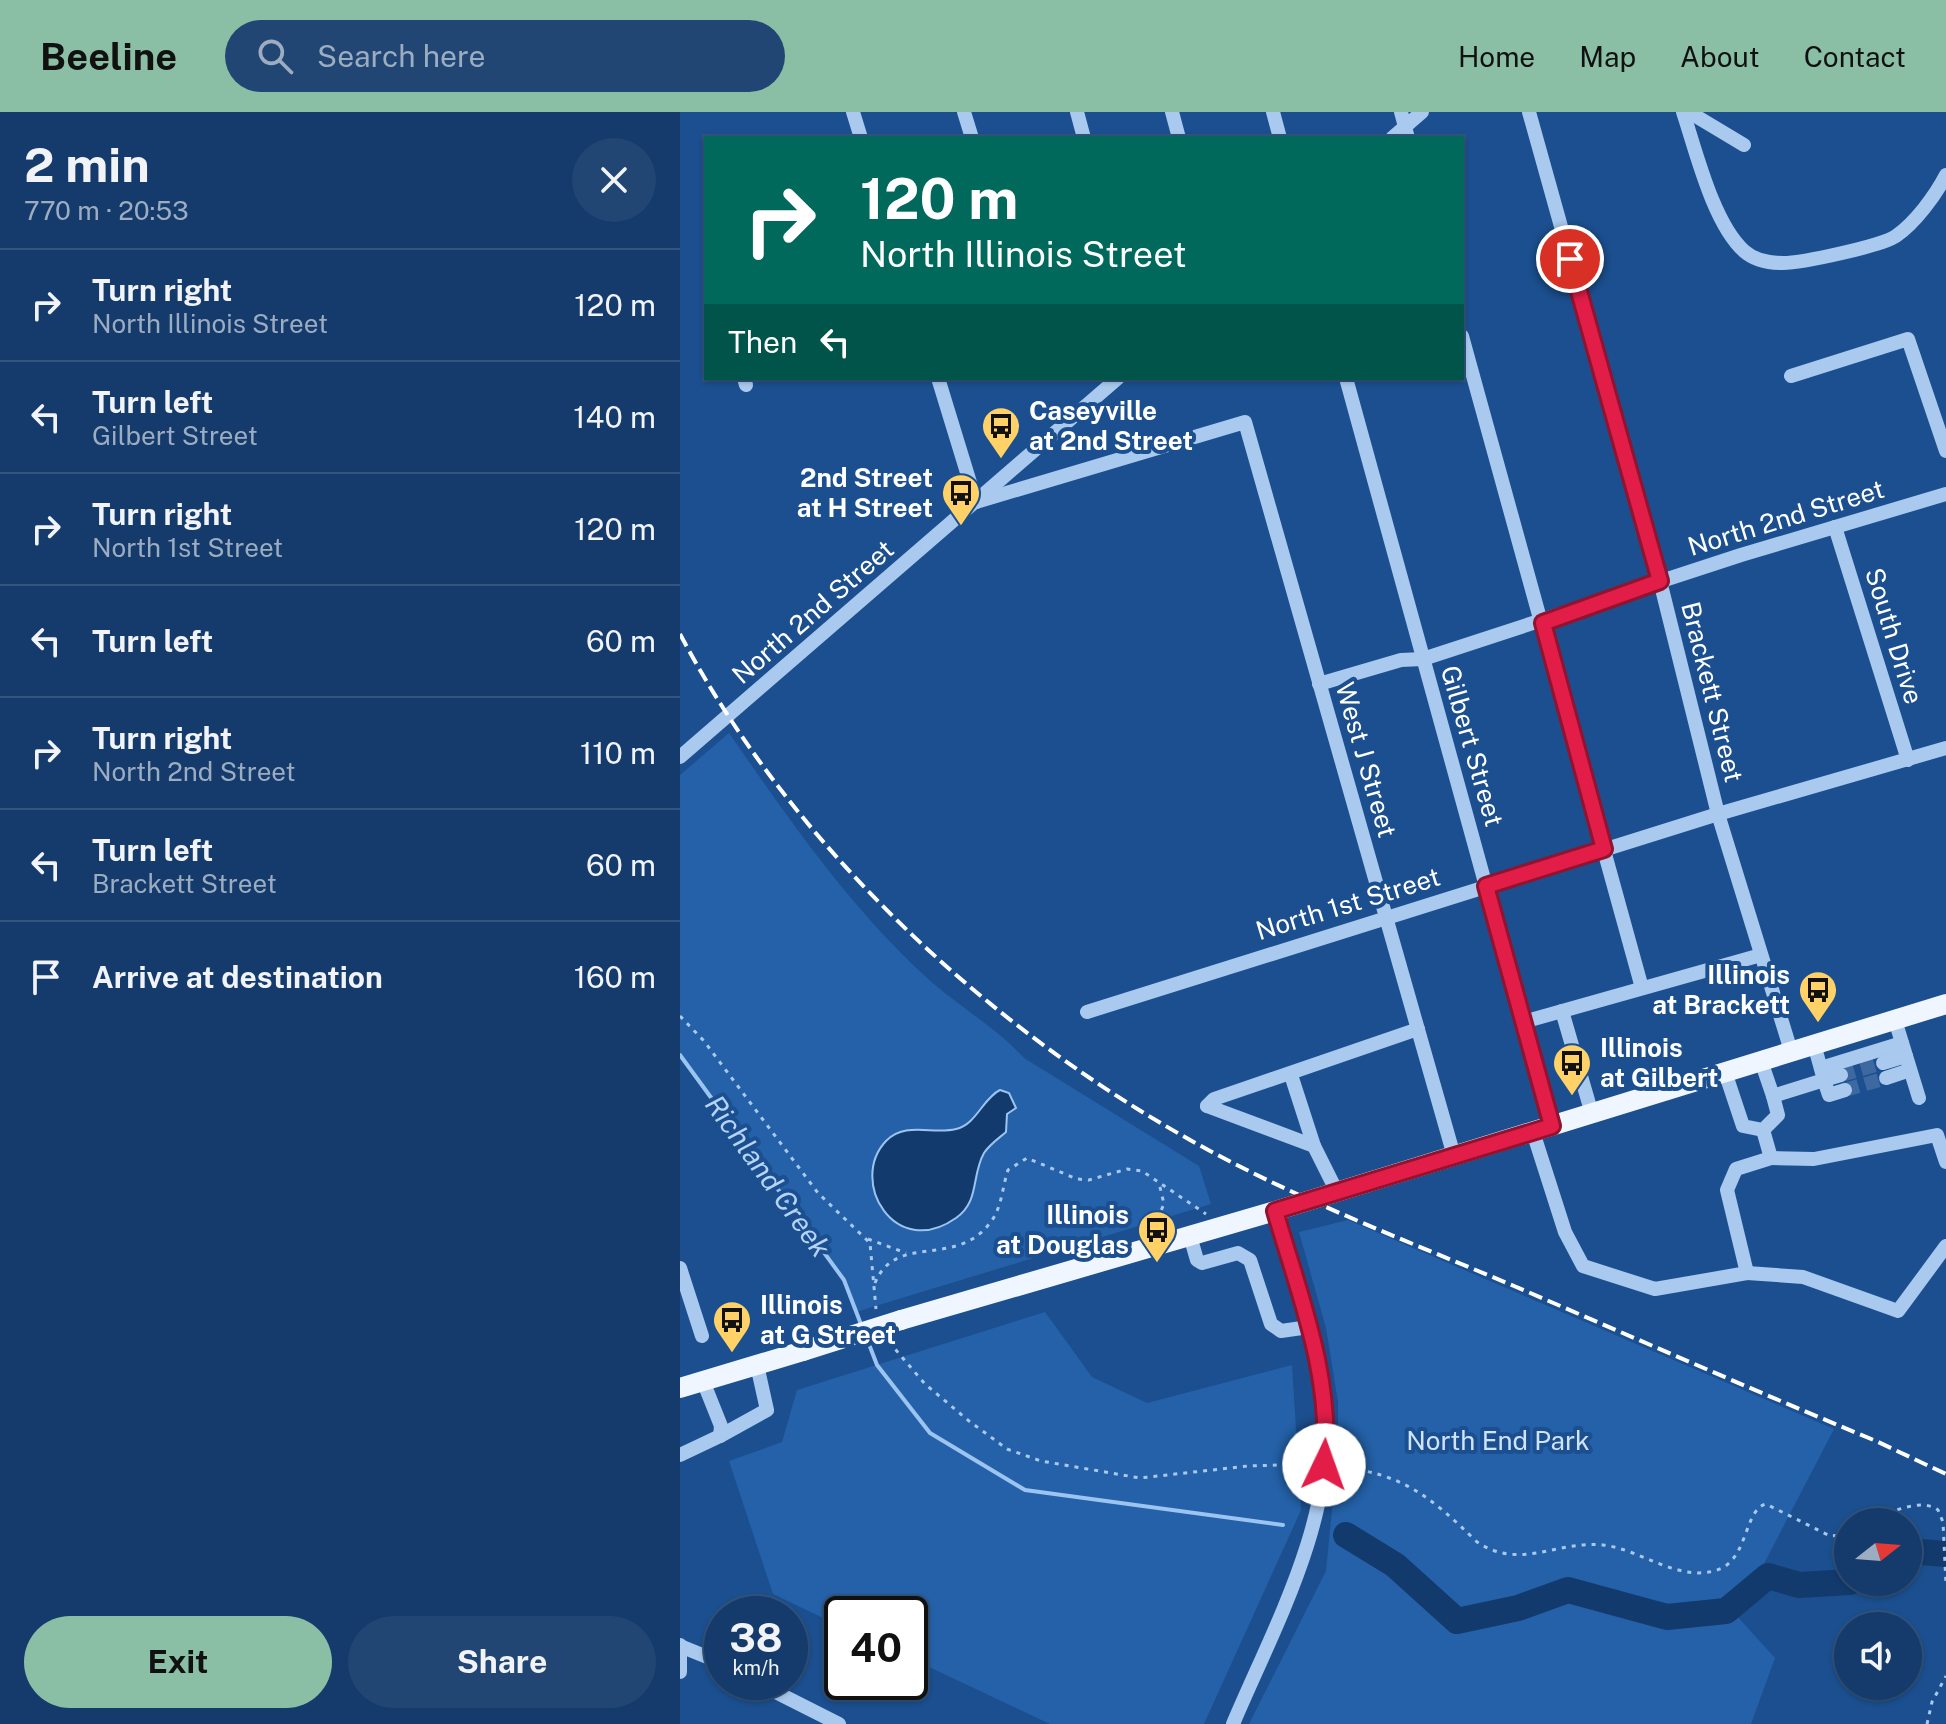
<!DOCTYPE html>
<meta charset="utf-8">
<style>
:root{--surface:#143b6b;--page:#214673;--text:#f1f3f6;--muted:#9dadc1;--line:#33557e;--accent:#8abfa5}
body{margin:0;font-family:"Public Sans",sans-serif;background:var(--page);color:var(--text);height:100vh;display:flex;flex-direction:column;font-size:30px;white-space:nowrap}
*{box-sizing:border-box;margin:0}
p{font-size:26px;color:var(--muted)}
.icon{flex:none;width:44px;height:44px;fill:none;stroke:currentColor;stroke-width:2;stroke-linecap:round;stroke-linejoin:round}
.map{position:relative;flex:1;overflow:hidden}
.sheet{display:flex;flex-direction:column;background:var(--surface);width:680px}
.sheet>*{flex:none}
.hud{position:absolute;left:24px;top:24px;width:760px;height:244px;border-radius:0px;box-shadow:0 2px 6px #0004,0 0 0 2px var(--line);background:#00695c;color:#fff;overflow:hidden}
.needle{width:52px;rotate:73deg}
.fabs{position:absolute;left:1154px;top:1396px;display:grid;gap:16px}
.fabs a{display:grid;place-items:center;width:88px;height:88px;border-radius:50%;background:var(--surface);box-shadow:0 2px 6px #0004,0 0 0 2px var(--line);font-size:40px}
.speed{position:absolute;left:24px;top:1484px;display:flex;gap:16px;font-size:40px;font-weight:700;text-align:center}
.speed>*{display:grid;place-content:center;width:104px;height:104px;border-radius:50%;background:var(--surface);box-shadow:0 2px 6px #0004,0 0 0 2px var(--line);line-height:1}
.speed small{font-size:20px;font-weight:400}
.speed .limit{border:4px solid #111;border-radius:12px;background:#fff;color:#111}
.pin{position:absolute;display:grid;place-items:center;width:68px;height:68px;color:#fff;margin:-34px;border:4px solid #fff;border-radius:50%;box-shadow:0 2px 8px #0007}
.me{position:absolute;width:88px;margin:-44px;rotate:3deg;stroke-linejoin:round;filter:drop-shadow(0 0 6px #0008)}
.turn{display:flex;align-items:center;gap:28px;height:168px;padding:0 24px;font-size:36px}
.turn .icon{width:104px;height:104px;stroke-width:2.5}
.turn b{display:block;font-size:56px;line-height:68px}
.then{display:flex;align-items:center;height:76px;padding:0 24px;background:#0003;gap:16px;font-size:30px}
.round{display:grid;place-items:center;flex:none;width:84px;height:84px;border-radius:42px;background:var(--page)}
.headline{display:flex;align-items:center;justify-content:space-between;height:136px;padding:0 24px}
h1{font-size:48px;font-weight:700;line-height:60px}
.primary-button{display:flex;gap:16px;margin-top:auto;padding:16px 24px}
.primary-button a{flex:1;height:92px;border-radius:48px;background:var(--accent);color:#111;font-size:32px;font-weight:700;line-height:92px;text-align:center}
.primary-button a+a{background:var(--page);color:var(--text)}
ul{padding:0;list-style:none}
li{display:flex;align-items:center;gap:24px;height:112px;padding:0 24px;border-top:2px solid var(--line)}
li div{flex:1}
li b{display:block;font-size:30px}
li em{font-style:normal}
header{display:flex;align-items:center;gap:48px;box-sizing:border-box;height:112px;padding:0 40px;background:var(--accent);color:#111}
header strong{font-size:38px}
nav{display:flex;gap:44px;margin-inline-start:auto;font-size:28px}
.search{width:560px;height:72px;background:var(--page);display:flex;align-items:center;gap:20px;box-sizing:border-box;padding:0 28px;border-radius:44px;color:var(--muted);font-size:30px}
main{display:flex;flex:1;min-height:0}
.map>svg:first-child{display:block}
.green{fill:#2461a8}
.water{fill:#123a6d;stroke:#9cc4f0;stroke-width:2}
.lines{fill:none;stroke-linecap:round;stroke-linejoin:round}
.stream{stroke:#9cc4f0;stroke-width:4}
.river{stroke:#123a6d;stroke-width:26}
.minor-tunnel{stroke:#3d69a0;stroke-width:14;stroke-dasharray:14 7;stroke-linecap:butt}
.path{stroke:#a9c9ee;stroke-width:3;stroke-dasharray:4 6;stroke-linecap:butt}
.minor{stroke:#a9c9ee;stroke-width:14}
.major{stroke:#f0f6ff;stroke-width:20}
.rail{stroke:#fff;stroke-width:4;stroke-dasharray:14 6;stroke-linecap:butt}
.major-bridge{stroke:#f0f6ff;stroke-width:20}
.route-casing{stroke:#92132f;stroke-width:20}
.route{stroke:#e11d48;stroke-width:14}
.labels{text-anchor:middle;stroke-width:8;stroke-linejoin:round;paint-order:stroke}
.poi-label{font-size:26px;font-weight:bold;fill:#fff;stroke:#1b4f8f;text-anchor:start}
.street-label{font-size:26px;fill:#fff;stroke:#1b4f8f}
.park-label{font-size:26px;fill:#cfe3fa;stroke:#1b4f8f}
.water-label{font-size:28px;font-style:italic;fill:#b5d3f5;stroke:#1b4f8f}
</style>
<header>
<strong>Beeline</strong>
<div class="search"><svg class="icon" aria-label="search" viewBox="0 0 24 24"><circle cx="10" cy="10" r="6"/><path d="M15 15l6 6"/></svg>Search here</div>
<nav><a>Home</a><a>Map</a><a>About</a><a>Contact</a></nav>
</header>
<main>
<section class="sheet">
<div class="headline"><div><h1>2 min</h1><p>770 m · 20:53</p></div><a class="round"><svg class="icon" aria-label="close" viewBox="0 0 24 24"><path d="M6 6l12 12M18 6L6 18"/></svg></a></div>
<ul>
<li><svg class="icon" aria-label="right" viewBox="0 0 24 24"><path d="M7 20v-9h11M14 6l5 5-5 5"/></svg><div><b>Turn right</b><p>North Illinois Street</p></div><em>120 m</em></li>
<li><svg class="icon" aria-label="left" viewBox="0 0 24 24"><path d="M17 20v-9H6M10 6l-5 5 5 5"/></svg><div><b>Turn left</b><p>Gilbert Street</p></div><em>140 m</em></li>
<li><svg class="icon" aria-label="right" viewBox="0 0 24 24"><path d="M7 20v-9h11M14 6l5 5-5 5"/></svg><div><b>Turn right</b><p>North 1st Street</p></div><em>120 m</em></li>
<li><svg class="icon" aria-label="left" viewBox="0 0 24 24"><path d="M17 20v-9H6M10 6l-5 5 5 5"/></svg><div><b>Turn left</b></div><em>60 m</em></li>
<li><svg class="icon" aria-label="right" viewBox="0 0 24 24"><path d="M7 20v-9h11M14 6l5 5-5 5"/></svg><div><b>Turn right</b><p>North 2nd Street</p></div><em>110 m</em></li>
<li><svg class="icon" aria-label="left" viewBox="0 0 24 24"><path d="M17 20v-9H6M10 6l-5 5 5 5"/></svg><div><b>Turn left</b><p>Brackett Street</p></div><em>60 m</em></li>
<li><svg class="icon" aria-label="arrive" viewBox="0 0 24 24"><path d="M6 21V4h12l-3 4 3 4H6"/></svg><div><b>Arrive at destination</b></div><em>160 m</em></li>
</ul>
<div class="primary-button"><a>Exit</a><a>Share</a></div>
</section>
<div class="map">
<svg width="1266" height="1612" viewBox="0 0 1266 1612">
<rect width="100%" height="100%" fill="#1b4f8f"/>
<!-- green -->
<g class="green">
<path d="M49,621C109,707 167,792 245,864C276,893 315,914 344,946L519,1054L531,1092L176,1200L164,1168L0,943V663Z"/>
<path d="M668,1108L1154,1317L1057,1504L1095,1546L1071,1612H569L646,1459L658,1338V1290L646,1216L619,1120Z"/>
<path d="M365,1200L412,1265L467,1291L612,1253L621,1398L524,1612H370L230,1546V1502H162V1515L93,1482L49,1349L102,1330L117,1278Z"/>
</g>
<!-- water -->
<path class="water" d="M320,978L329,981L336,996L327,1002L326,1020C319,1026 309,1033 304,1041C291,1064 300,1089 276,1106C215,1149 168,1069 206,1029C225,1009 253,1023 276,1017C296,1013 303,986 320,978Z"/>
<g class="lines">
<!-- stream -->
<g class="stream">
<path d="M0,943L164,1168L182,1215"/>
<path d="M187,1227L197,1253L250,1321L345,1378L603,1413"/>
</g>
<!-- river -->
<g class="river">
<path d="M666,1423L715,1453L777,1509L838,1496L888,1478L987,1505L1046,1499L1088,1464L1119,1473L1170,1470"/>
<path d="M1228,1439L1266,1442"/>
</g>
<!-- minor-tunnel -->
<g class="minor-tunnel">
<path d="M1161,963L1203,951"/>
<path d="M1165,978L1206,966"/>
</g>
<!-- path -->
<g class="path">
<path d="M0,904L24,929L138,1081L190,1131L196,1197"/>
<path d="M473,1116L484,1092L479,1071"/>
<path d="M188,1127L226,1141"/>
<path d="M195,1171C216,1120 275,1157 310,1111C322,1096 322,1076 328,1058L347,1046L397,1067L409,1068L447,1057L462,1059L526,1102"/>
<path d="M209,1230L245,1272L289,1309L327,1337L361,1349L460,1366L568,1354L631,1352"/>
<path d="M658,1355C723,1361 752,1386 797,1430C840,1459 878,1428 923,1433C961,1437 1003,1474 1042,1456C1068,1443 1065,1397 1086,1392L1150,1424L1168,1423"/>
<path d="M1190,1410C1207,1401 1241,1385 1258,1398L1263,1410L1266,1472"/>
<path d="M1247,1612L1252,1590L1266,1564"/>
</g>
<!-- minor -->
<g class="minor">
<path d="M173,0L181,26"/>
<path d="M284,0L292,26"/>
<path d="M397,0L404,26"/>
<path d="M492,0L499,26"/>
<path d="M593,0L600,26"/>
<path d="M721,0L728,26"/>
<path d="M849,0L980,469L1038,702L1111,939"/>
<path d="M1003,0C1016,39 1033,111 1064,139C1075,149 1089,151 1103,151C1122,151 1201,134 1216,124C1235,111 1255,84 1266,63"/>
<path d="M1009,0L1064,33"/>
<path d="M712,26L742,0"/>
<path d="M782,224L962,876"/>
<path d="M1111,264L1228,227L1266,339"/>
<path d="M64,266L66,273"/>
<path d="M258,266L296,390"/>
<path d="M666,266L872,1014"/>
<path d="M296,390L565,310L774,1044"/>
<path d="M1155,415L1228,648"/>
<path d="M639,572L721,548L743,547L1061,443L1266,382"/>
<path d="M0,645L438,266"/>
<path d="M882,899L912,1002"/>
<path d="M407,900L1038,702L1266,636"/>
<path d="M1215,908L1239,986"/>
<path d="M843,910L1081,843"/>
<path d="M1081,949L1093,984L1144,968L1134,932"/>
<path d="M1203,951L1226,944"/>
<path d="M1141,956L1222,931"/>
<path d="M1045,960L1063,1014L1083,1018L1098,1003L1093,984"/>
<path d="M611,963L634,1034"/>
<path d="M1161,963L1144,968L1149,983L1165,978"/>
<path d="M1206,966L1230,958"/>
<path d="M527,994L534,987L738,917"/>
<path d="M527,994L634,1034L657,1080"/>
<path d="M853,1020L885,1120L903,1154L975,1177L1067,1161L1047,1078L1056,1057L1091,1046L1083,1018"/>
<path d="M1091,1046L1134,1047L1257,1023L1266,1050"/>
<path d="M510,1124L517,1148L522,1151L558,1141L570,1148L591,1212L601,1219L629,1215"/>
<path d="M0,1156L22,1224"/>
<path d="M1067,1161L1123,1165L1218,1199L1266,1134"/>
<path d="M40,1324L87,1298L77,1253"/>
<path d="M0,1343L40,1324L41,1314L23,1269"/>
<path d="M0,1533V1560"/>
<path d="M0,1534L42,1551"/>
<path d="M76,1570L159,1612"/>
<path d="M553,1612C595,1513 653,1411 646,1300C642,1232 614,1164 595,1099"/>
</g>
<!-- major -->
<g class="major">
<path d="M221,1208L595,1099L1266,892"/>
<path d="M0,1276L123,1239"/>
</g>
<!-- rail -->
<path class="rail" d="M0,522C109,729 300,909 503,1024C608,1084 723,1127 834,1174C955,1226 1075,1279 1196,1329L1266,1362"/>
<!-- major-bridge -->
<path class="major-bridge" d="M123,1239L221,1208"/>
</g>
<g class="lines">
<!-- route casing -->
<g class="route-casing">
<path id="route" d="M644,1353C653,1266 619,1182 595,1099L872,1014L806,774L924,737L863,511L980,469L890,147"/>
</g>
<!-- route -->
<use href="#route" class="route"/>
</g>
<!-- icons -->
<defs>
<g id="bus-pin" transform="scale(2)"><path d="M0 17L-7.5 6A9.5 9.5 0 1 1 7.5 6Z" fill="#ffd166" stroke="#1b4f8f"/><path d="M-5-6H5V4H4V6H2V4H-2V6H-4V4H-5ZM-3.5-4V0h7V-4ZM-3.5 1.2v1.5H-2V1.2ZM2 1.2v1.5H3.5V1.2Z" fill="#111"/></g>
</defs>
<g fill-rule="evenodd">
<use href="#bus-pin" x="321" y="314"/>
<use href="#bus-pin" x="281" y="381"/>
<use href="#bus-pin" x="1138" y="878"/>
<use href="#bus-pin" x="892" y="951"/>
<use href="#bus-pin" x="477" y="1118"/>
<use href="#bus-pin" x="52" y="1208"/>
</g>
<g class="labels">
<!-- poi labels -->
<g class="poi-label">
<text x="349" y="308">Caseyville<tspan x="349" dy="30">at 2nd Street</tspan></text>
<text x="253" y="375" text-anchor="end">2nd Street<tspan x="253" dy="30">at H Street</tspan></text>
<text x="1110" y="872" text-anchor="end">Illinois<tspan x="1110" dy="30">at Brackett</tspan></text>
<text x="920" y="945">Illinois<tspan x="920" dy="30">at Gilbert</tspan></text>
<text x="449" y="1112" text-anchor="end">Illinois<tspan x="449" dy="30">at Douglas</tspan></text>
<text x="80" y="1202">Illinois<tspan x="80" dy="30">at G Street</tspan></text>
</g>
<!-- street labels -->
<g class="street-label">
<text transform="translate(1106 406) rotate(-17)" y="9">North 2nd Street</text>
<text transform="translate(133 500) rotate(-41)" y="9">North 2nd Street</text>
<text transform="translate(1214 524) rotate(73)" y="9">South Drive</text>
<text transform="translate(1032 580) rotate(76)" y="9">Brackett Street</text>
<text transform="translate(792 634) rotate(74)" y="9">Gilbert Street</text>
<text transform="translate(686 648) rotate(74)" y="9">West J Street</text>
<text transform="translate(668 792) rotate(-17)" y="9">North 1st Street</text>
</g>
<!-- park labels -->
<g class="park-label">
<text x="818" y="1338">North End Park</text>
</g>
<!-- water labels -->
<g class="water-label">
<text transform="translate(88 1064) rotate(54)" y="10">Richland Creek</text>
</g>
</g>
</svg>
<div class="fabs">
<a><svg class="needle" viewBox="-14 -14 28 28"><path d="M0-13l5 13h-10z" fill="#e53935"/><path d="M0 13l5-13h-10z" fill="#9dadc1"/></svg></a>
<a><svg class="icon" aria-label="sound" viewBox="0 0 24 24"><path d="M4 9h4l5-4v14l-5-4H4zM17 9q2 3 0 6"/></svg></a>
</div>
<div class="speed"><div>38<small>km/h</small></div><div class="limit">40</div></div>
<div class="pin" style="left:890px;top:147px;background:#d93025"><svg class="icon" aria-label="arrive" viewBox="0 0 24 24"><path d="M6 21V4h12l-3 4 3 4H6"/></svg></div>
<svg class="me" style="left:644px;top:1353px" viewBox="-20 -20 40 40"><circle r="19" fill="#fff"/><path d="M0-13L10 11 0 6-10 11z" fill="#e11d48"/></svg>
<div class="hud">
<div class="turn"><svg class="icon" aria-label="right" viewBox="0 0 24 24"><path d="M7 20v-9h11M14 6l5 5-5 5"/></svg><div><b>120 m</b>North Illinois Street</div></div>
<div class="then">Then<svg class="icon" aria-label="left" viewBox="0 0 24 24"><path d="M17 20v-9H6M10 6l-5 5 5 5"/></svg></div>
</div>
</div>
</main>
